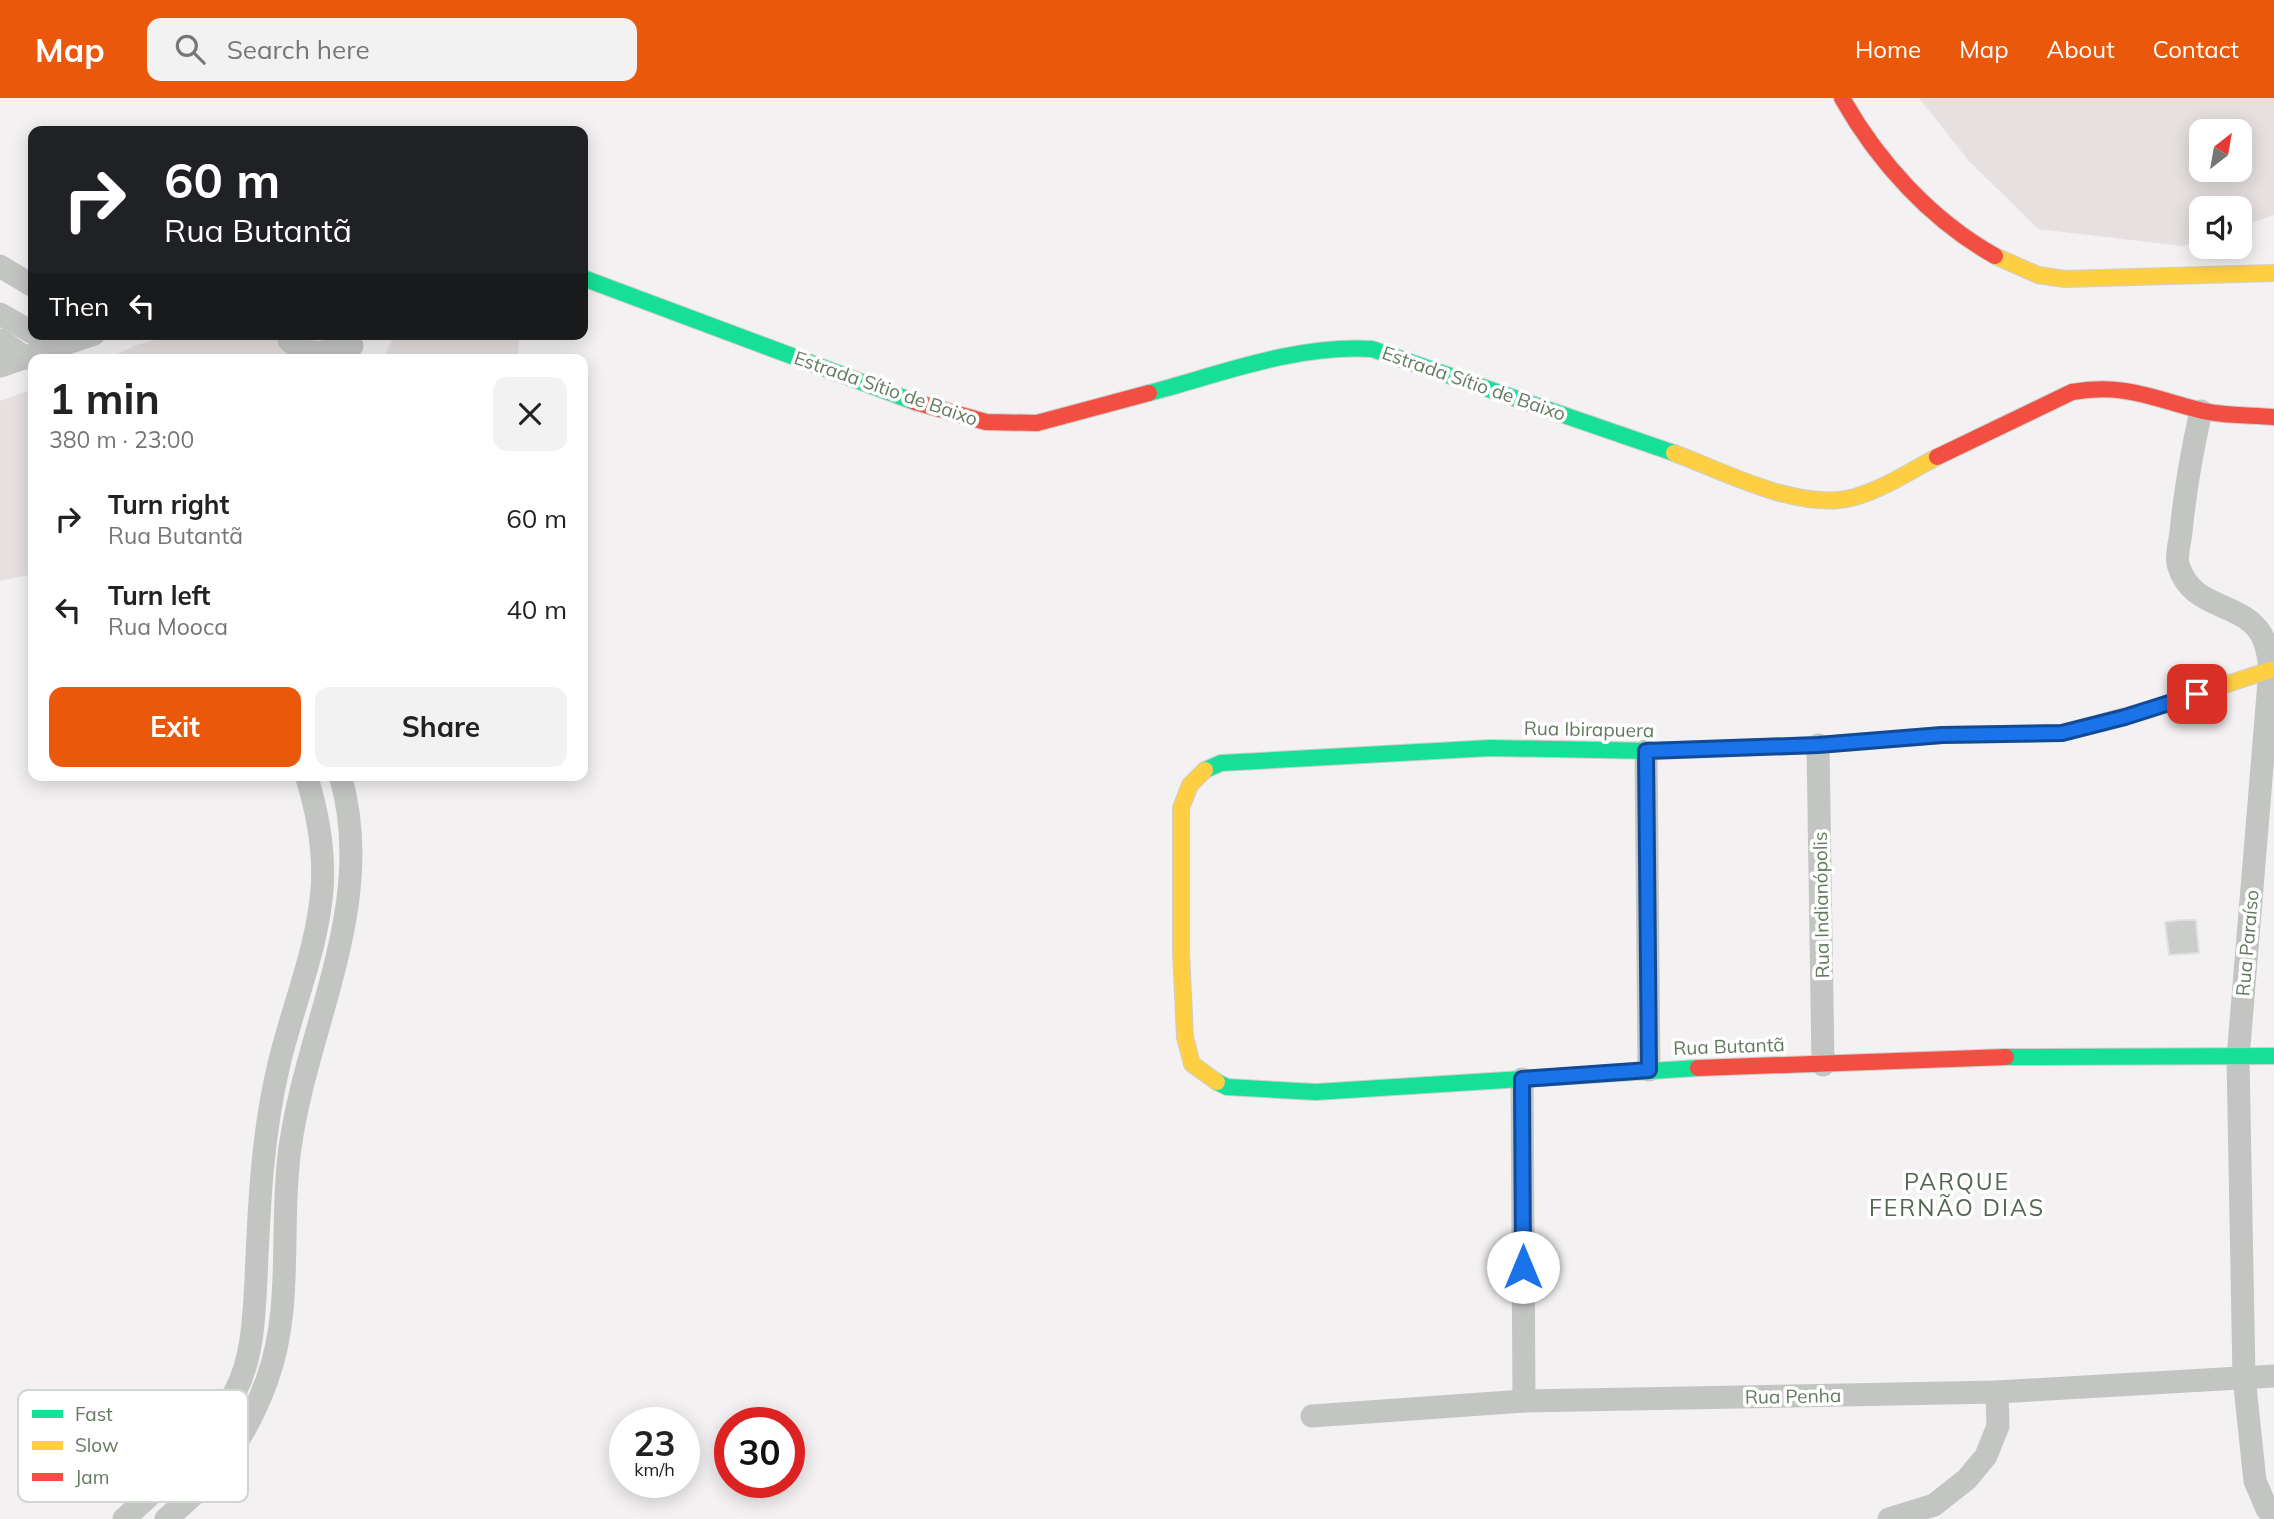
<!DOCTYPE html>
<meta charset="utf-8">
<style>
:root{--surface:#fff;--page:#f2f2f2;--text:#222;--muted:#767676;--accent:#ea580c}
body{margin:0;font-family:Mulish,sans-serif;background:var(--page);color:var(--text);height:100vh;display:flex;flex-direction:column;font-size:26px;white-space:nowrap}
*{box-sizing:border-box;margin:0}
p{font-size:23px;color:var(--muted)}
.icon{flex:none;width:38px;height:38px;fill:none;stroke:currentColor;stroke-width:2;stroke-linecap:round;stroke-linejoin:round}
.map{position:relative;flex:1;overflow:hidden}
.drawer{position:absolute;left:28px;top:256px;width:560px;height:427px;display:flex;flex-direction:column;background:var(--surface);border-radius:14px;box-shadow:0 4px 18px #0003}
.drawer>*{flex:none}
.top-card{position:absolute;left:28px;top:28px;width:560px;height:214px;border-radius:14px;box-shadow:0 4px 18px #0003;background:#202124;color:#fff;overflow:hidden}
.needle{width:46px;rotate:31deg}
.buttons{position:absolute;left:2189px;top:21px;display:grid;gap:14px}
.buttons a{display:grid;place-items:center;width:63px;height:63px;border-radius:14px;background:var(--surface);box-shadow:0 4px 18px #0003;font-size:35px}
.speed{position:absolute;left:609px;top:1309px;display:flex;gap:14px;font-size:35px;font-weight:700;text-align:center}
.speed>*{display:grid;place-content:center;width:91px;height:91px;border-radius:50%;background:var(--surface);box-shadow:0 4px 18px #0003;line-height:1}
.speed small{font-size:18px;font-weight:400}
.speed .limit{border:10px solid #d22;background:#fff;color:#111}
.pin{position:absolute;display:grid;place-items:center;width:60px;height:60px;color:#fff;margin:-30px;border-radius:14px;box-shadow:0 4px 10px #0006}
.me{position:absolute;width:77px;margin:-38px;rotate:0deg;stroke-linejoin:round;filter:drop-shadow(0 0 5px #0008)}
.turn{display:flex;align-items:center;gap:24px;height:147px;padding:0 21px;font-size:32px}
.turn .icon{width:91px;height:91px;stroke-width:2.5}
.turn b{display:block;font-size:49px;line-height:60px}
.then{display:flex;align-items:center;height:66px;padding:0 21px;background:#0003;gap:14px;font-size:26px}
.round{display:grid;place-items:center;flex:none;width:74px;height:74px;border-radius:14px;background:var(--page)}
.summary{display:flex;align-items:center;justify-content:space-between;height:119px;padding:0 21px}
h1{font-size:42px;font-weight:700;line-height:52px}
.button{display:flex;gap:14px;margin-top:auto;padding:14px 21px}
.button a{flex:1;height:80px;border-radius:14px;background:var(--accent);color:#fff;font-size:28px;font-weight:700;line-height:80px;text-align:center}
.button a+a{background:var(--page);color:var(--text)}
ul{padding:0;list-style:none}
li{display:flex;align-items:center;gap:21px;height:91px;padding:0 21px}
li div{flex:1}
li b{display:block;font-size:26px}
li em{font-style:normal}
header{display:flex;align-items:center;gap:42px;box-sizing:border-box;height:98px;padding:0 35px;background:var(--accent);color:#fff}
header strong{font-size:33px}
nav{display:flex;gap:38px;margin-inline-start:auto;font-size:24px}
.search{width:490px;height:63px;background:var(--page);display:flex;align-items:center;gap:18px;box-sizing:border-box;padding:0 24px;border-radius:14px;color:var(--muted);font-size:26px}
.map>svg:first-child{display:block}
.green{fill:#e6e0e0;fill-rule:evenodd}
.building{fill:#cbcdca;stroke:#e2e1e2;stroke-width:2}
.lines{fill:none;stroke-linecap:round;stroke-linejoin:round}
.fast-casing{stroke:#cececd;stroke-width:18}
.slow-casing{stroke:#cececd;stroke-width:18}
.jam-casing{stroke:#cececd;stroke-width:18}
.street{stroke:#c3c5c3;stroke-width:23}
.fast{stroke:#16e098;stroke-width:16}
.slow{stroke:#ffcf43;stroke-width:16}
.jam{stroke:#f24e42;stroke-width:16}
.route-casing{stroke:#114b97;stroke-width:18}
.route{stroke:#1a73e8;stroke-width:12}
.labels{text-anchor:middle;stroke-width:7;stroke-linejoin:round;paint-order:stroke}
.street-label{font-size:19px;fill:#647a60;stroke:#fff}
.quarter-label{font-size:23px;letter-spacing:2px;fill:#546552;stroke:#fff}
.key{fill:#fff;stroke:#d0d7cf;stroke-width:2}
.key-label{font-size:19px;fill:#647a60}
</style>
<header>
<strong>Map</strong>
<div class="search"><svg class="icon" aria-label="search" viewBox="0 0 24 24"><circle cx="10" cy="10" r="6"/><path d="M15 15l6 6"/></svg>Search here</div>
<nav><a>Home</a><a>Map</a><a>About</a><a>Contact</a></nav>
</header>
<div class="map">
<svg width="2274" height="1421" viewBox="0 0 2274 1421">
<rect width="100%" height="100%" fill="#f3f1f2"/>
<!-- green -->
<g class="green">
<path d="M1919,0H2274V117L2240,129V110H2202L2201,142L2182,148L2038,131L1968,62ZM2202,33H2240V72H2202Z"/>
<path d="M176,236H340L280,261H106L137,247Z"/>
<path d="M395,236H519L518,257L513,261H383Z"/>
<path d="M33,291V476L0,483V303Z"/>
</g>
<!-- building -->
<path class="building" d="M2181,822H2196L2199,855L2169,857L2165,824Z"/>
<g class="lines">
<!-- fast casing -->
<g class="fast-casing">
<g id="fast">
<path d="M583,180L915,304"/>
<path d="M1149,295C1221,276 1297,246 1372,251L1674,355"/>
<path d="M1205,672L1221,665L1490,650L1654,653"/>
<path d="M2006,959L2274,958"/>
<path d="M1217,984L1227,989L1316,994L1698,970"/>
</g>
</g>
<!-- slow casing -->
<g class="slow-casing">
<g id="slow">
<path d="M1995,158L2038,177L2065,181L2274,175"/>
<path d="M1674,355C1722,373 1787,407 1839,402C1872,399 1908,374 1937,359"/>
<path d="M2003,636L2062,635L2148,612L2270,572"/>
<path d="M1205,672L1190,687L1181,710V854L1185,939L1192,966L1217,984"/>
</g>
</g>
<!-- jam casing -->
<g class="jam-casing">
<g id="jam">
<path d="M1842,0C1878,64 1931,122 1995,158"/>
<path d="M915,304L986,324L1037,325L1149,295"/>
<path d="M1937,359L2072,294C2123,285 2152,300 2199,312C2222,318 2250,317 2274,319"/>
<path d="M1654,653L1818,647L1943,637L2003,636"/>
<path d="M1698,970L2006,959"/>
</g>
</g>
<!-- street -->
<g class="street">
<path d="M0,168L33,188"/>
<path d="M0,216L33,235"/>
<path d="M0,242L26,260"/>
<path d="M289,242C307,261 329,254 352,248"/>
<path d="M0,268L94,236"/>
<path d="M2201,313C2192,353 2185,393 2181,434C2180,443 2176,457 2178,466C2190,512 2242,503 2261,536C2267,546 2269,560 2270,572L2238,960L2244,1279L2255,1383L2267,1411L2274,1419"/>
<path d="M1818,647L1823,967"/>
<path d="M1646,653L1649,972"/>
<path d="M1522,981L1524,1303"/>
<path d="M1312,1318L1524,1303L1997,1294L2274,1278"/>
<path d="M124,1421C164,1384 210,1344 235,1294C253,1260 254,1218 256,1181C259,1108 262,1037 279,966C293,907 317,852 322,792C325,752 318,715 306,677"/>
<path d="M166,1421C215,1381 246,1341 267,1282C294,1208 279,1127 290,1050C307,926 378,805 340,677"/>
<path d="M1889,1421L1934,1407L1967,1381L1986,1358L1998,1328L1997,1294"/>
</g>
<!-- fast -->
<use href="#fast" class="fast"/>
<!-- slow -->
<use href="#slow" class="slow"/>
<!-- jam -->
<use href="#jam" class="jam"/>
</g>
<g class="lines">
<!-- route casing -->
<g class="route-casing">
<path id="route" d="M1523,1169L1522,981L1649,972L1646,653L1818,647L1942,637L2062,635L2125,619L2197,596"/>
</g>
<!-- route -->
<use href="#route" class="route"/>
</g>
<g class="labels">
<!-- street labels -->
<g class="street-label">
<text transform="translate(1474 285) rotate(19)" y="7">Estrada Sítio de Baixo</text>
<text transform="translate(886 290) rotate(19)" y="7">Estrada Sítio de Baixo</text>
<text transform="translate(1589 631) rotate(1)" y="7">Rua Ibirapuera</text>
<text transform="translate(1821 807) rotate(-91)" y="7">Rua Indianópolis</text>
<text transform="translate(2247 845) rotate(-85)" y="7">Rua Paraíso</text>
<text transform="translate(1729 948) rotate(-2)" y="7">Rua Butantã</text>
<text transform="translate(1793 1298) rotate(-1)" y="7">Rua Penha</text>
</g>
<!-- quarter labels -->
<g class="quarter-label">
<text x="1957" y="1092">PARQUE<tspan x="1957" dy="26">FERNÃO DIAS</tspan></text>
</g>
</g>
<!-- legend -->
<rect x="18" y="1292" width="230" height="112" rx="10" class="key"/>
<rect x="32" y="1312" width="31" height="8" fill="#16e098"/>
<rect x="32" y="1343" width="31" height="9" fill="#ffcf43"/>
<rect x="32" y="1375" width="31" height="8" fill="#f24e42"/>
<g class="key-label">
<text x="75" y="1323">Fast</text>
<text x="75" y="1354">Slow</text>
<text x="75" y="1386">Jam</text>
</g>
</svg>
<div class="buttons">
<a><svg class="needle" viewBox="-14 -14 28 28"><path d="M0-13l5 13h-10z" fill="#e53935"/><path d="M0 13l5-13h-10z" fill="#767676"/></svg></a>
<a><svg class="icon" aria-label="sound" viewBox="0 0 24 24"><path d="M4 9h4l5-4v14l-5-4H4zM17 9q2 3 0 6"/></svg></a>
</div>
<div class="speed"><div>23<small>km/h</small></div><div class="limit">30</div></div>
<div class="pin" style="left:2197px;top:596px;background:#d93025"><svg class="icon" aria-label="arrive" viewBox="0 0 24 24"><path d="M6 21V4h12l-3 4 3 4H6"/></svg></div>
<svg class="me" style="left:1523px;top:1169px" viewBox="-20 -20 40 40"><circle r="19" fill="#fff"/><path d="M0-13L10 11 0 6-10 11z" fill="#1a73e8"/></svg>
<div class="top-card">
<div class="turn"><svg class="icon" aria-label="right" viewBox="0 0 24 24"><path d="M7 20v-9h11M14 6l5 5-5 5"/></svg><div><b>60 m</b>Rua Butantã</div></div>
<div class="then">Then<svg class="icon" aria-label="left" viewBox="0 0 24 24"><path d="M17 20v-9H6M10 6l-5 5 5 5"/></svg></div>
</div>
<section class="drawer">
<div class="summary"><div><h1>1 min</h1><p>380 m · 23:00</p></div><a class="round"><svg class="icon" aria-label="close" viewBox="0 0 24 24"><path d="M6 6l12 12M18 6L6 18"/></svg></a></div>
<ul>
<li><svg class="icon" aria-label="right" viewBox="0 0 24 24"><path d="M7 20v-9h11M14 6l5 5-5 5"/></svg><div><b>Turn right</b><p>Rua Butantã</p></div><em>60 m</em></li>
<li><svg class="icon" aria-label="left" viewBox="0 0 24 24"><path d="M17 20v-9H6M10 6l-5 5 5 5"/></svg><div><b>Turn left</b><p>Rua Mooca</p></div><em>40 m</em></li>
</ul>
<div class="button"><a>Exit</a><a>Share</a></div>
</section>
</div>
